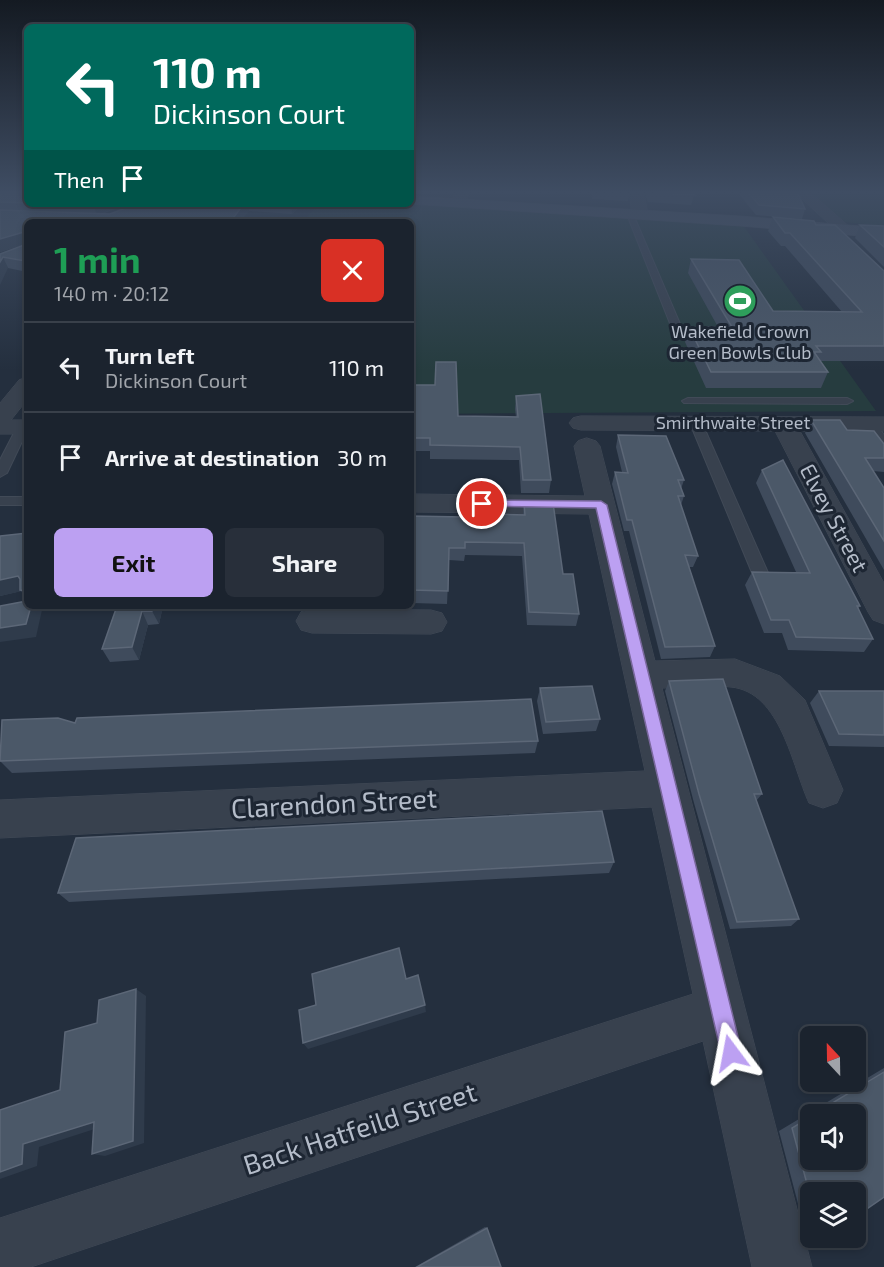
<!DOCTYPE html>
<meta charset="utf-8">
<style>
:root{--surface:#1b232e;--page:#282f3a;--text:#f1f3f6;--muted:#a0a4aa;--line:#39404a;--accent:#bca0f2}
body{margin:0;font-family:"Exo 2",sans-serif;background:var(--page);color:var(--text);height:100vh;display:flex;flex-direction:column;font-size:22px;white-space:nowrap}
*{box-sizing:border-box;margin:0}
p{font-size:20px;color:var(--muted)}
.icon{flex:none;width:33px;height:33px;fill:none;stroke:currentColor;stroke-width:2;stroke-linecap:round;stroke-linejoin:round}
.map{position:relative;flex:1;overflow:hidden}
.side{position:absolute;left:24px;top:219px;width:390px;height:390px;display:flex;flex-direction:column;background:var(--surface);border-radius:9px;box-shadow:0 3px 9px #0003,0 0 0 2px var(--line)}
.side>*{flex:none}
.top-card{position:absolute;left:24px;top:24px;width:390px;height:183px;border-radius:9px;box-shadow:0 3px 9px #0003,0 0 0 2px var(--line);background:#00695c;color:#fff;overflow:hidden}
.needle{width:39px;rotate:338deg}
.controls{position:absolute;left:800px;top:1026px;display:grid;gap:12px}
.controls a{display:grid;place-items:center;width:66px;height:66px;border-radius:9px;background:var(--surface);box-shadow:0 3px 9px #0003,0 0 0 2px var(--line);font-size:30px}
.pin{position:absolute;display:grid;place-items:center;width:51px;height:51px;color:#fff;margin:-26px;border:3px solid #fff;border-radius:50%;box-shadow:0 2px 6px #0007}
.me{position:absolute;width:66px;margin:-33px;rotate:347deg;stroke-linejoin:round;filter:drop-shadow(0 0 4px #0008)}
.turn{display:flex;align-items:center;gap:21px;height:126px;padding:0 30px;font-size:27px}
.turn .icon{width:78px;height:78px;stroke-width:2.5}
.turn b{display:block;font-size:42px;line-height:51px}
.then{display:flex;align-items:center;height:57px;padding:0 30px;background:#0003;gap:12px;font-size:22px}
.round{display:grid;place-items:center;flex:none;width:63px;height:63px;border-radius:9px;background:var(--page)}
.overview{display:flex;align-items:center;justify-content:space-between;height:102px;padding:0 30px}
h1{font-size:36px;font-weight:700;line-height:45px;color:#1e9e55}
.cta{display:flex;gap:12px;margin-top:auto;padding:12px 30px}
.cta a{flex:1;height:69px;border-radius:9px;background:var(--accent);color:#111;font-size:24px;font-weight:700;line-height:69px;text-align:center}
.cta a+a{background:var(--page);color:var(--text)}
ul{padding:0;list-style:none}
li{display:flex;align-items:center;gap:18px;height:90px;padding:0 30px;border-top:2px solid var(--line)}
li div{flex:1}
li b{display:block;font-size:22px}
li em{font-style:normal}
.map>svg:first-child{display:block}
.green{fill:#263c3f}
.lines{fill:none;stroke-linecap:round;stroke-linejoin:round}
.lane-casing{stroke:#414a57;stroke-width:2}
.street-casing{stroke:#414a57;stroke-width:1}
.secondary-casing{stroke:#414a57;stroke-width:1}
.lane{fill:#38414e;fill-rule:evenodd}
.street{fill:#38414e;fill-rule:evenodd}
.secondary{fill:#465061;fill-rule:evenodd}
.wall{fill:#3f4b5c;fill-rule:evenodd}
.shaded-wall{fill:#2f3b4b}
.building{fill:#4b5868;stroke:#5c6777;stroke-width:1.5}
.route{fill:#bca0f2;stroke:#7a689d;stroke-width:1.5}
.labels{text-anchor:middle;stroke-width:6;stroke-linejoin:round;paint-order:stroke}
.far-poi-label{font-size:18px;fill:#b4bcc9;stroke:#1d2633}
.far-street-label{font-size:18px;fill:#b4bcc9;stroke:#1d2633}
.street-label{font-size:22px;fill:#b4bcc9;stroke:#1d2633}
.near-street-label{font-size:27px;fill:#b4bcc9;stroke:#1d2633}
</style>
<div class="map">
<svg width="884" height="1267" viewBox="0 0 884 1267">
<rect width="100%" height="100%" fill="#242f3e"/>
<!-- green -->
<g class="green">
<path d="M810,193H884V226L845,222Z"/>
<path d="M319,204H411L740,221L876,411L411,414V222H302Z"/>
</g>
<g class="lines">
<!-- lane casing -->
<g class="lane-casing">
<g id="lane">
<path d="M626,212L633,214L683,331L682,333L673,331Z"/>
<path d="M688,398H847L853,401L847,404L684,403L682,401Z"/>
<path d="M696,419L702,423L769,575L766,579H756L753,575L690,423Z"/>
<path d="M870,420L874,421L884,435V448L880,447L864,424Z"/>
<path d="M23,423L27,424V431L7,473L0,477V460L17,427Z"/>
<rect x="0" y="497" width="27" height="8"/>
</g>
</g>
<!-- street casing -->
<g class="street-casing">
<g id="street">
<path d="M455,193H469L464,206H454L452,203Z"/>
<path d="M630,193H644L648,215L645,218L640,220L632,215Z"/>
<path d="M796,193H811L852,229L844,234L838,232Z"/>
<path d="M27,378V400L11,420H27V434H0V403L19,380Z"/>
<path d="M581,416L884,417V431H800L884,583V624L873,620L868,612L775,431L581,430L573,428L569,423L573,418Z"/>
<path d="M587,438L596,441L600,446L655,661L735,659L780,676L805,700L843,790L837,803L823,808L809,803C792,766 781,692 731,687C709,684 685,688 662,688L812,1267H752L703,1041L31,1267H0V1218L693,994L652,807L0,838V800L645,771L589,514L411,512V494L585,496L574,446L578,441Z"/>
<path d="M312,609L431,610L442,613L447,622L442,631L431,634L312,633L301,630L296,621L301,612Z"/>
</g>
</g>
<!-- secondary casing -->
<g class="secondary-casing">
<path id="secondary" d="M411,196L740,216L884,228V238L740,226L411,204Z"/>
</g>
<!-- lane -->
<use href="#lane" class="lane"/>
<!-- street -->
<use href="#street" class="street"/>
<!-- secondary -->
<use href="#secondary" class="secondary"/>
</g>
<!-- wall -->
<g class="wall">
<path d="M0,193H27V204H127L102,214H110L136,204H302L292,214L249,211L27,222V272L8,268L0,254L24,245V244L0,252Z"/>
<path d="M592,193H630L628,201L592,199Z"/>
<path d="M645,193H692L694,195L691,205L648,202Z"/>
<path d="M738,193H795L805,209L802,219L756,215Z"/>
<path d="M773,217L816,225L884,271V361H820L828,372L821,388H706L685,342L689,327H718L688,273L691,259L773,311L842,312L785,246H781L768,231Z"/>
<path d="M860,225L884,226V267L855,238Z"/>
<path d="M411,385L458,416L516,417L515,409L516,396L551,480L549,493H521L519,460L430,459V451H411Z"/>
<path d="M811,420L847,430L884,444V472L873,471L884,488V570L805,433Z"/>
<path d="M618,435L684,480L681,489L684,496L681,505L698,556L693,567H689L715,646L710,657L661,659L629,531H624L612,484L615,472H622L616,447Z"/>
<path d="M762,470L860,606L858,609L873,639L864,652L788,650L782,633H764L745,585L752,572H796L756,483Z"/>
<path d="M524,503L563,574L579,614L576,626L527,625L522,556L465,555L464,561L449,560L447,604L412,603L411,590L414,560H411V516L465,517L523,514Z"/>
<path d="M27,533V600L21,591L0,596V536Z"/>
<path d="M117,606H163L159,624L148,625L139,660L110,662L102,649Z"/>
<path d="M248,606H284L283,610H249Z"/>
<path d="M669,681L762,794L756,801L799,919L791,926L730,929L694,803L665,691Z"/>
<path d="M540,688L600,719L596,731L543,734L537,701Z"/>
<path d="M819,691H884V747L829,746L810,703Z"/>
<path d="M75,723L538,741L535,753L12,773L0,761Z"/>
<path d="M614,862L609,873L69,902L58,893Z"/>
<path d="M884,1068V1197L810,1192V1238H824L822,1239L807,1238L779,1131ZM810,1114H855L810,1160Z"/>
<path d="M485,1227L487,1228L501,1267H415Z"/>
</g>
<!-- shaded-wall -->
<g class="shaded-wall">
<path d="M97,204H127L97,215L93,205Z"/>
<path d="M244,204H247L249,211L240,222H230Z"/>
<path d="M291,204H302L292,214Z"/>
<path d="M24,232L27,243L0,252V239Z"/>
<path d="M3,257L8,268L0,285V262Z"/>
<path d="M18,576L27,590L0,596V580Z"/>
<path d="M31,606H40L42,610L36,637L0,642V628Z"/>
<path d="M154,606H163L159,624L152,611Z"/>
<path d="M142,611L148,625L139,660L132,647Z"/>
<path d="M136,989L146,996L144,1143L105,1156L92,1154Z"/>
<path d="M425,1005L426,1012L308,1049L303,1043Z"/>
<path d="M94,1122L107,1125L39,1147L37,1166L0,1179V1172L23,1144Z"/>
</g>
<!-- building -->
<g class="building">
<path d="M0,193H27V203L0,202Z"/>
<path d="M660,193H692L694,195Z"/>
<path d="M749,193H795L799,196L805,209L759,205Z"/>
<path d="M57,204H97L93,205Z"/>
<path d="M136,204H244L230,222H27V259L25,261L3,257L0,262V254L24,245V232L0,239V210L110,214Z"/>
<path d="M773,217L814,221L816,225H835L884,271V346H816L821,352H814L828,372H711L689,327H732L691,259L739,260L773,311L862,312L790,233H785Z"/>
<path d="M860,225L884,226V247Z"/>
<path d="M436,362H456L458,416L518,417L516,396L540,394L551,480H523L520,447L430,445V438H411V385H435Z"/>
<path d="M811,420H840L847,430L874,431L884,444V458H865L884,488V541Z"/>
<path d="M618,435L666,436L684,480H678L684,496H678L698,556L685,555L715,646L665,647L632,520H627L615,472L628,473Z"/>
<path d="M783,460L860,606H857L873,639L796,637L789,620H771L752,572L810,573L762,470Z"/>
<path d="M524,503H553L563,574H573L579,614L529,612L524,543L465,542V548H449L448,591L411,590L415,547H411V516L465,517L466,513L525,515Z"/>
<path d="M27,533V591L20,590V579L18,576L0,580V536Z"/>
<path d="M27,601V606H31L26,624L0,628V606Z"/>
<path d="M117,606H154L152,611H142L132,647L102,649Z"/>
<path d="M723,679L762,794H754L799,919L737,922L699,794L669,681Z"/>
<path d="M592,686L600,719L546,722L540,688Z"/>
<path d="M819,691H884V735L839,734Z"/>
<path d="M531,699L538,741L0,761L2,720L58,718L75,723L77,718Z"/>
<path d="M602,811L614,862L58,893L76,838Z"/>
<path d="M399,948L406,979L418,975L425,1005L303,1043L299,1010L316,1005L312,974Z"/>
<path d="M136,989L133,1141L92,1154L94,1122L23,1144L22,1164L0,1172V1110L60,1090L65,1032L97,1023L99,1000Z"/>
<path d="M884,1072V1197L855,1217V1192H810V1195L792,1128L810,1117V1160H855V1114H814Z"/>
<path d="M487,1228L501,1267H417Z"/>
</g>
<!-- sky -->
<linearGradient id="sky" x2="0" y2="1"><stop stop-color="#141a22"/><stop offset="0.52" stop-color="#3f4d63"/><stop offset="1" stop-color="#3f4d63" stop-opacity="0"/></linearGradient>
<rect width="884" height="370" fill="url(#sky)"/>
<!-- route -->
<path class="route" d="M482,500L601,501L607,505L742,1053L739,1060L731,1063L724,1060L721,1053L596,508L478,506L477,504Z"/>
<!-- icons -->
<defs>
<g id="stadium-disc" transform="scale(1.725)"><circle r="9.5" fill="#2e9e5b" stroke="#1d2633"/><path d="M0-5a6.5 5 0 1 0 0 10a6.5 5 0 1 0 0-10ZM-3.5-1.8h7v3.6h-7Z" fill="#fff"/></g>
</defs>
<g fill-rule="evenodd">
<use href="#stadium-disc" x="740" y="301"/>
</g>
<g class="labels">
<!-- far-poi labels -->
<g class="far-poi-label">
<text x="740" y="338">Wakefield Crown<tspan x="740" dy="21">Green Bowls Club</tspan></text>
</g>
<!-- far-street labels -->
<g class="far-street-label">
<text x="733" y="429">Smirthwaite Street</text>
</g>
<!-- street labels -->
<g class="street-label">
<text transform="translate(834 518) rotate(62)" y="8">Elvey Street</text>
</g>
<!-- near-street labels -->
<g class="near-street-label">
<text transform="translate(334 804) rotate(-3)" y="9">Clarendon Street</text>
<text transform="translate(360 1129) rotate(-18)" y="9">Back Hatfeild Street</text>
</g>
</g>
</svg>
<div class="controls">
<a><svg class="needle" viewBox="-14 -14 28 28"><path d="M0-13l5 13h-10z" fill="#e53935"/><path d="M0 13l5-13h-10z" fill="#a0a4aa"/></svg></a>
<a><svg class="icon" aria-label="sound" viewBox="0 0 24 24"><path d="M4 9h4l5-4v14l-5-4H4zM17 9q2 3 0 6"/></svg></a>
<a><svg class="icon" aria-label="layers" viewBox="0 0 24 24"><path d="M12 4l9 5-9 5-9-5zM3 14l9 5 9-5"/></svg></a>
</div>
<div class="pin" style="left:482px;top:504px;background:#d93025"><svg class="icon" aria-label="arrive" viewBox="0 0 24 24"><path d="M6 21V4h12l-3 4 3 4H6"/></svg></div>
<svg class="me" style="left:731px;top:1053px" viewBox="-20 -20 40 40"><path d="M0-17L14 15 0 8-14 15z" fill="#bca0f2" stroke="#fff" stroke-width="4"/></svg>
<div class="top-card">
<div class="turn"><svg class="icon" aria-label="left" viewBox="0 0 24 24"><path d="M17 20v-9H6M10 6l-5 5 5 5"/></svg><div><b>110 m</b>Dickinson Court</div></div>
<div class="then">Then<svg class="icon" aria-label="arrive" viewBox="0 0 24 24"><path d="M6 21V4h12l-3 4 3 4H6"/></svg></div>
</div>
<section class="side">
<div class="overview"><div><h1>1 min</h1><p>140 m · 20:12</p></div><a class="round" style="background:#d93025;color:#fff"><svg class="icon" aria-label="close" viewBox="0 0 24 24"><path d="M6 6l12 12M18 6L6 18"/></svg></a></div>
<ul>
<li><svg class="icon" aria-label="left" viewBox="0 0 24 24"><path d="M17 20v-9H6M10 6l-5 5 5 5"/></svg><div><b>Turn left</b><p>Dickinson Court</p></div><em>110 m</em></li>
<li><svg class="icon" aria-label="arrive" viewBox="0 0 24 24"><path d="M6 21V4h12l-3 4 3 4H6"/></svg><div><b>Arrive at destination</b></div><em>30 m</em></li>
</ul>
<div class="cta"><a>Exit</a><a>Share</a></div>
</section>
</div>
